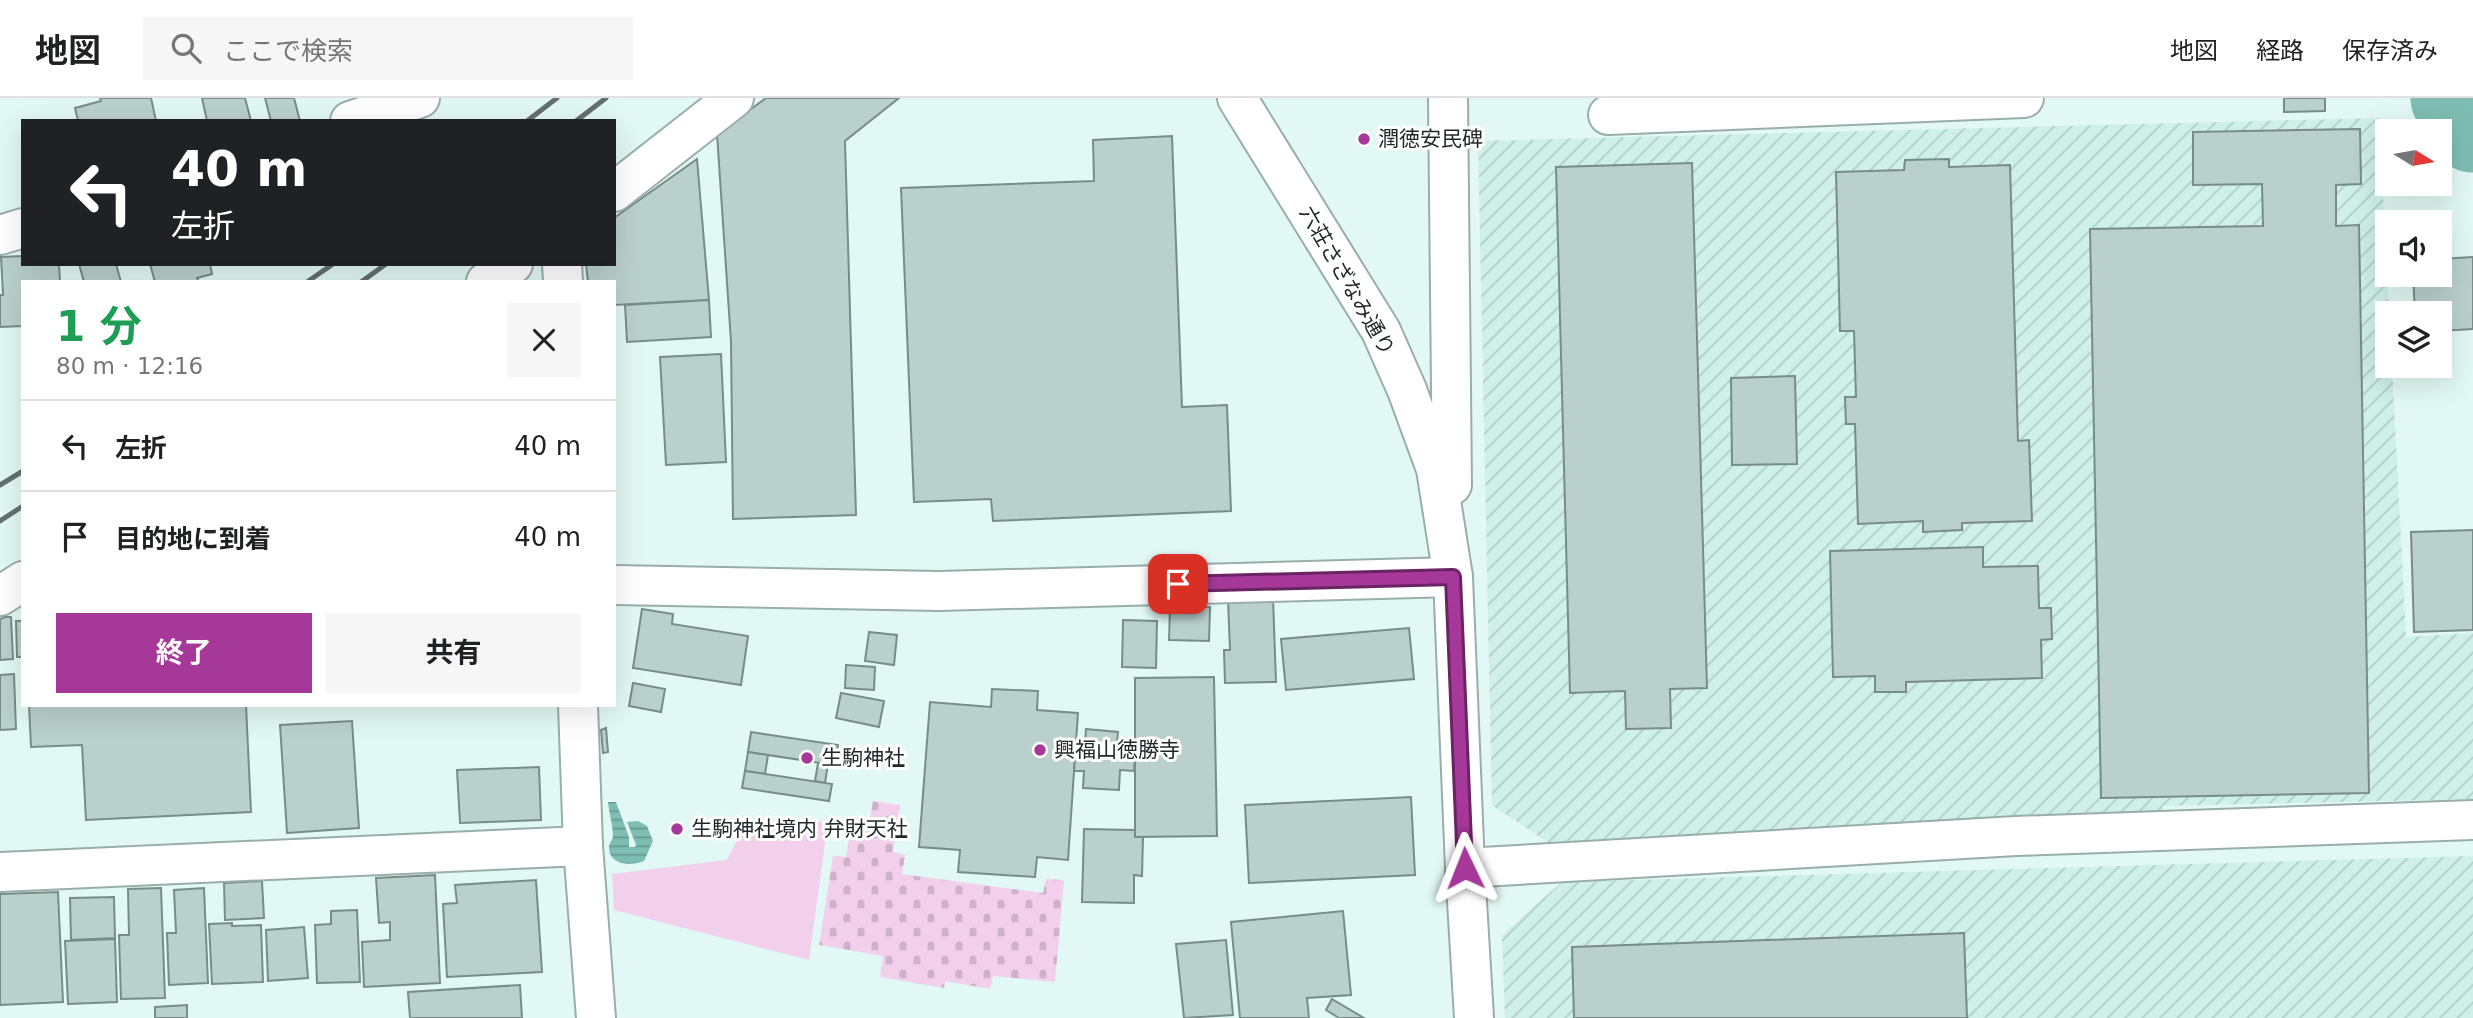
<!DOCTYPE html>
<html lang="ja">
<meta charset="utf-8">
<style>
:root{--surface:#fff;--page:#f6f6f6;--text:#202124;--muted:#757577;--line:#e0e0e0;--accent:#a53898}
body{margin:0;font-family:"DejaVu Sans","Noto Sans JP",sans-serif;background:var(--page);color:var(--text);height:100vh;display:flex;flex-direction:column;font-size:26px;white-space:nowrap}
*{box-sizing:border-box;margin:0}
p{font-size:23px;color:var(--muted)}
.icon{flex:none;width:38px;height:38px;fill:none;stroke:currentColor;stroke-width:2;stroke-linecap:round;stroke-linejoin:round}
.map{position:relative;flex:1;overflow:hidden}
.drawer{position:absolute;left:21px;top:182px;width:595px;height:427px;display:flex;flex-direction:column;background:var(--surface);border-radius:0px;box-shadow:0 7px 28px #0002}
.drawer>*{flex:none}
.guide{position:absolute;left:21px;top:21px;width:595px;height:147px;border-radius:0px;box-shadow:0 7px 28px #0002;background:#202124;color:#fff;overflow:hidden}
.needle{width:46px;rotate:101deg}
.controls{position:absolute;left:2375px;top:21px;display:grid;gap:14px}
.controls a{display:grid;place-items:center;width:77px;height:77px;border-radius:0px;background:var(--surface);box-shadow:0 7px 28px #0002;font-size:35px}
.pin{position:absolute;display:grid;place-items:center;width:60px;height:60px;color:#fff;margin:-30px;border-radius:14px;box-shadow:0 4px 10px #0006}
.me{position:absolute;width:77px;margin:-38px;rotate:358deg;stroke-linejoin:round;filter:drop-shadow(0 0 5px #0008)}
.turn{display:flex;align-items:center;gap:24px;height:147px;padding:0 35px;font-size:32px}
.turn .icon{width:91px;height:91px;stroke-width:2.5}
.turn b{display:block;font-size:49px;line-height:60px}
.round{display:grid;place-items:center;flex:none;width:74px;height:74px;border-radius:0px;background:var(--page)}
.summary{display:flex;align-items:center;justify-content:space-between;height:119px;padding:0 35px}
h1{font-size:42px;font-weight:700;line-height:52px;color:#1e9e55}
.cta{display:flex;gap:14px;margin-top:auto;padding:14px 35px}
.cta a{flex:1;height:80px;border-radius:0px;background:var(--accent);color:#fff;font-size:28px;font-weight:700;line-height:80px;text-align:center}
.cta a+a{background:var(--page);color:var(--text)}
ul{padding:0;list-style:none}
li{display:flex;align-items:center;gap:21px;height:91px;padding:0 35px;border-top:2px solid var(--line)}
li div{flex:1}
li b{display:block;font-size:26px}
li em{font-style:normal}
header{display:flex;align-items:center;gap:42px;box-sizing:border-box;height:98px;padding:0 35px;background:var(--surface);border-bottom:2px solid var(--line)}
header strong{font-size:33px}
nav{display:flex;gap:38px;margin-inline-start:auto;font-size:24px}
.search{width:490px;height:63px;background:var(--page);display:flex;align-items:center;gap:18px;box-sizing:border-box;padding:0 24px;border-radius:0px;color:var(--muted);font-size:26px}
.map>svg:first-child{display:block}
.industrial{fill:url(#industrial-furrows)}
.cemetery{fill:url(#cemetery-stones)}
.park{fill:#f2cfeb}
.water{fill:url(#water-rules)}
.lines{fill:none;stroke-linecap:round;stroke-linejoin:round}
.river{stroke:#7ebdb2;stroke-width:89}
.building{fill:#bad0cc;stroke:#788c88;stroke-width:2}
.minor-casing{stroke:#99aeaa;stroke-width:42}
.minor{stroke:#fff;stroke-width:38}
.rail{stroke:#63706e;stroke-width:5}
.route-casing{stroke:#6b2463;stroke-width:18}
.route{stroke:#a53898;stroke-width:12}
.poi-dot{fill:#a53898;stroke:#fff;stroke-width:2.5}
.labels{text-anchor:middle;stroke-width:6;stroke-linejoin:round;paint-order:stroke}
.poi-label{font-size:21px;fill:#212928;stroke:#fff;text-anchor:start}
.street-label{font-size:21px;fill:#212928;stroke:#fff}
</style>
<header>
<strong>地図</strong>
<div class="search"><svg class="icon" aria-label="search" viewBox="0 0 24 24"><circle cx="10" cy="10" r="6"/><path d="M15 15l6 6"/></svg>ここで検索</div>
<nav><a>地図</a><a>経路</a><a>保存済み</a></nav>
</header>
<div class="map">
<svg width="2473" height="920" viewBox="0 0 2473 920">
<defs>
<pattern id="industrial-furrows" width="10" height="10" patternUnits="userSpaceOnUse" patternTransform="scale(1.75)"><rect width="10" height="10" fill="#cfefe9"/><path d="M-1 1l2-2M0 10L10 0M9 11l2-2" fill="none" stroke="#b1cdc8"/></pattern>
<pattern id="cemetery-stones" width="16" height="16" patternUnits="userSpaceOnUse" patternTransform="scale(1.75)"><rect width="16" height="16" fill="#f2cfeb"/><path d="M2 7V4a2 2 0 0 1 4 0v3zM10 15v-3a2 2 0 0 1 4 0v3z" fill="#cfb2ca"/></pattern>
<pattern id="water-rules" width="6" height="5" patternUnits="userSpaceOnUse" patternTransform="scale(1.75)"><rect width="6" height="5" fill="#7ebdb2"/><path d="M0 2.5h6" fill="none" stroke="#679a91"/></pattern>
</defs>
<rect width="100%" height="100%" fill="#e2f8f4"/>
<!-- industrial -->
<g class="industrial">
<path d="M2379,20L2389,215H2387V268H2392L2406,539L2473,535V701L2163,708V717L2055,719L1549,745L1492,707L1478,43Z"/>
<path d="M2473,758V920H1505L1502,837L1562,784Z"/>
</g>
<!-- cemetery -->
<path class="cemetery" d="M873,703L900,707L893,754L905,757L902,776L1043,795L1046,781L1064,782L1055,884L993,878L990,891L945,883L944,890L880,879L883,858L819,847L833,758L846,759L851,729L868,732Z"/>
<!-- park -->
<path class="park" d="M828,724L809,862L614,812L612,776L727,762L746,725Z"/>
<!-- water -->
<path class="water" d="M608,704H616L629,739V749H635L636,747L627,724L638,723L647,728L653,743L644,763C632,768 609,768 609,749C609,745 613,742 613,738C613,728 609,715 608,704Z"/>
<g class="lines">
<!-- river -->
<path class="river" d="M2455,0L2473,30"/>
</g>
<!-- building -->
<g class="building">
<path d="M100,0H151L156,23H78L75,10L101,3Z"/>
<path d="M202,0H245L251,23H207Z"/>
<path d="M265,0H294L300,23H271Z"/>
<path d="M766,0H899L845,43L856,417L733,421L731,244L717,36Z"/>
<path d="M2284,0H2325V13L2284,14Z"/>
<path d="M2360,31L2361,86L2336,87V128L2359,127L2369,695L2101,700L2090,131L2263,128L2262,86L2193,87V34Z"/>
<path d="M1172,38L1182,309L1227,307L1231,413L993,423L991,401L914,404L901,90L1094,83L1093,42Z"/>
<path d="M697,61L709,202L614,207V184H588L586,166H614V120Z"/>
<path d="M1949,61V69L2010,67L2018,343L2029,342L2032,423L1962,425V432L1923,434V423L1858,426L1855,326H1846L1845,299H1856L1854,233H1840L1836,74L1904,72L1905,62Z"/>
<path d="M1692,65L1707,590L1670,591L1671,630L1626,631L1625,593L1570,595L1556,69Z"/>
<path d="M23,158V166H59L60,184H23V228L0,229V197H3L1,159Z"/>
<path d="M2473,159V231L2440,233V215H2415L2413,177H2440V161Z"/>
<path d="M79,166H116L121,184H84Z"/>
<path d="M150,166H210L212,176L197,180L199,184H155Z"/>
<path d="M709,202L711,239L627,244L625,207Z"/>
<path d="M721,256L726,364L666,367L660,259Z"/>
<path d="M1795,278L1797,366L1732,367L1731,280Z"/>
<path d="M2473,432V532L2414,534L2411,434Z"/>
<path d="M1983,449V469L2038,468L2039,510H2051L2052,541L2041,542L2042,580L1906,584V594H1875V578L1833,579L1830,453Z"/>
<path d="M1273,500L1276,584L1225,585L1224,552H1230L1228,501Z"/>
<path d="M1170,509H1210L1209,543L1169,542Z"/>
<path d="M642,511L673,516L672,526L748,538L741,587L633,570Z"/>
<path d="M5,519H11L13,561L0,562V521Z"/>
<path d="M1123,522L1157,523L1156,570L1122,569Z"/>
<path d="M16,523H23V559H17Z"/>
<path d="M1409,530L1414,581L1286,592L1281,541Z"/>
<path d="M869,534L897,537L894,567L865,563Z"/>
<path d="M846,567L875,569L874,592L845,590Z"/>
<path d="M14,576L16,631L0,632V577Z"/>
<path d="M1214,579L1217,738L1135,739V580Z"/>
<path d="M633,585L665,591L661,614L629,608Z"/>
<path d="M992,591L1038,593L1037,612L1078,615L1068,762L1037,759L1035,779L958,774L960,752L919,749L930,604L991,609Z"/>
<path d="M841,595L884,603L879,629L836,620Z"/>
<path d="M29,607H246L251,714L86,722L82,647L31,649Z"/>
<path d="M352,623L359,730L287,735L280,627Z"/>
<path d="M606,630L608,654L603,655L601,632Z"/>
<path d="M1086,631L1118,634L1117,644L1136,645L1134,673L1120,672L1119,692L1083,690L1084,673H1074L1076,645H1085Z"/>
<path d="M751,634L838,647L834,667L748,654Z"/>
<path d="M748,654L768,657L765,676L745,673Z"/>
<path d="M818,665L828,666L825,685L815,683Z"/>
<path d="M539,669L541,722L460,725L457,672Z"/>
<path d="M745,673L832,686L829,703L742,690Z"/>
<path d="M1411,699L1415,777L1249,785L1245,707Z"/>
<path d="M1084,731L1135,732V739H1143L1142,778L1134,777V805L1082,804Z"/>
<path d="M435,777L440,885L364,889L362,844L390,842V824L379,825L376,780Z"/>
<path d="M536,782L542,874L447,879L443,806L457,805L455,787Z"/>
<path d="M262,783L264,820L225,822L224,785Z"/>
<path d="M161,790L165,900L121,901L119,837H129L128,791Z"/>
<path d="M204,790L208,885L169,887L167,835H176L174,792Z"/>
<path d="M58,794L63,904L0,907V796Z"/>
<path d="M114,799L115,840L71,842L70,800Z"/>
<path d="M357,812L360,884L317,885L315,827L331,826V813Z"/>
<path d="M1343,813L1351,897L1307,900L1309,920H1240L1231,824Z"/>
<path d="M232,825V828L261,827L263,884L212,886L209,826Z"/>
<path d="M304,829L308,880L268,883L266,832Z"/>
<path d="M1964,835L1967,920H1574L1572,849Z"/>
<path d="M115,841L117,904L68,906L65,843Z"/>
<path d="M1226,842L1233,917L1184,920L1176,846Z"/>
<path d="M520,887L522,920H410L408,894Z"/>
<path d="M1332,901L1364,920H1339L1326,912Z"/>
<path d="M187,907V920H155V909Z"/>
</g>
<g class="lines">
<!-- minor casing -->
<g class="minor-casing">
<g id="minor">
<path d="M1237,0L1381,233L1407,292L1436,371L1453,479L1465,770L1474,920"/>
<path d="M1448,0L1452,387"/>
<path d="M1608,17L2024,0"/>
<path d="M350,23L420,0"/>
<path d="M614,94L734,0"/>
<path d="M0,137L23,130"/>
<path d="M562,166L563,184"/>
<path d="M486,184L513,166"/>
<path d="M614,487L939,493L1453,479"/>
<path d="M0,498L23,483"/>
<path d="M578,607L583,748L596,920"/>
<path d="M1465,770L2016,738L2473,722"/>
<path d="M0,774L583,748"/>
</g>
</g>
<!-- minor -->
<use href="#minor" class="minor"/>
<!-- rail -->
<g class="rail">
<path d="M527,23L557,0"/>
<path d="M576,23L606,0"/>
<path d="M307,184L333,166"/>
<path d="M361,184L386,166"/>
<path d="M0,387L23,373"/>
<path d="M0,423L23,408"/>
</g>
</g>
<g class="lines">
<!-- route casing -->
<g class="route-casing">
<path id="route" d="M1178,486L1453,479L1465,770"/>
</g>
<!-- route -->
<use href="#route" class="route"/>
</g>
<!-- markers -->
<g class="poi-dot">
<circle cx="1364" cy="41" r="7"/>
<circle cx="1040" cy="652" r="7"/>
<circle cx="807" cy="660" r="7"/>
<circle cx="677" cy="731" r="7"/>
</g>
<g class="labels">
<!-- poi labels -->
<g class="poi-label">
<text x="1378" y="48">潤徳安民碑</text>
<text x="1054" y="659">興福山徳勝寺</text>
<text x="821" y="667">生駒神社</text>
<text x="691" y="738">生駒神社境内 弁財天社</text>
</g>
<!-- street labels -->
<g class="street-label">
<text transform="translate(1347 183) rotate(60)" y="7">六荘さざなみ通り</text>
</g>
</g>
</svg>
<div class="controls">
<a><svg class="needle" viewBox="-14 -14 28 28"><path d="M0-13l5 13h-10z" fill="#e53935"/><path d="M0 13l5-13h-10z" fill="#757577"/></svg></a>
<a><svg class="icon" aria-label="sound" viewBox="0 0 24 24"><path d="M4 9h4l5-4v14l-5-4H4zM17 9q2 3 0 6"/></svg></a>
<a><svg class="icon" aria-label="layers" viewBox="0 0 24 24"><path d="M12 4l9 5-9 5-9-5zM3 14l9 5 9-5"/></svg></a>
</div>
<div class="pin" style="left:1178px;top:486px;background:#d93025"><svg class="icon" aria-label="arrive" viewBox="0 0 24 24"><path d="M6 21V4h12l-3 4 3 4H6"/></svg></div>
<svg class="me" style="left:1465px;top:770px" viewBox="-20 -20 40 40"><path d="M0-17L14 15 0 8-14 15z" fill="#a53898" stroke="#fff" stroke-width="4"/></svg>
<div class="guide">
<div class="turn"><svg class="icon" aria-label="left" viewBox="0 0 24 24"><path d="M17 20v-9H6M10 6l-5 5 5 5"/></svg><div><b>40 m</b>左折</div></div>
</div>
<section class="drawer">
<div class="summary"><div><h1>1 分</h1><p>80 m · 12:16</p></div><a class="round"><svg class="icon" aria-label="close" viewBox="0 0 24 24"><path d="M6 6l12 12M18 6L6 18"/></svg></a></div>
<ul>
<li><svg class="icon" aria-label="left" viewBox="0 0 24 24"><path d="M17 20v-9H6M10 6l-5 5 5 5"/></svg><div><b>左折</b></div><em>40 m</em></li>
<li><svg class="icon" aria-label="arrive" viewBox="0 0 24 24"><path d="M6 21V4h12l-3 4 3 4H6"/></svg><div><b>目的地に到着</b></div><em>40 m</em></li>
</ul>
<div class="cta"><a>終了</a><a>共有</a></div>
</section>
</div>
